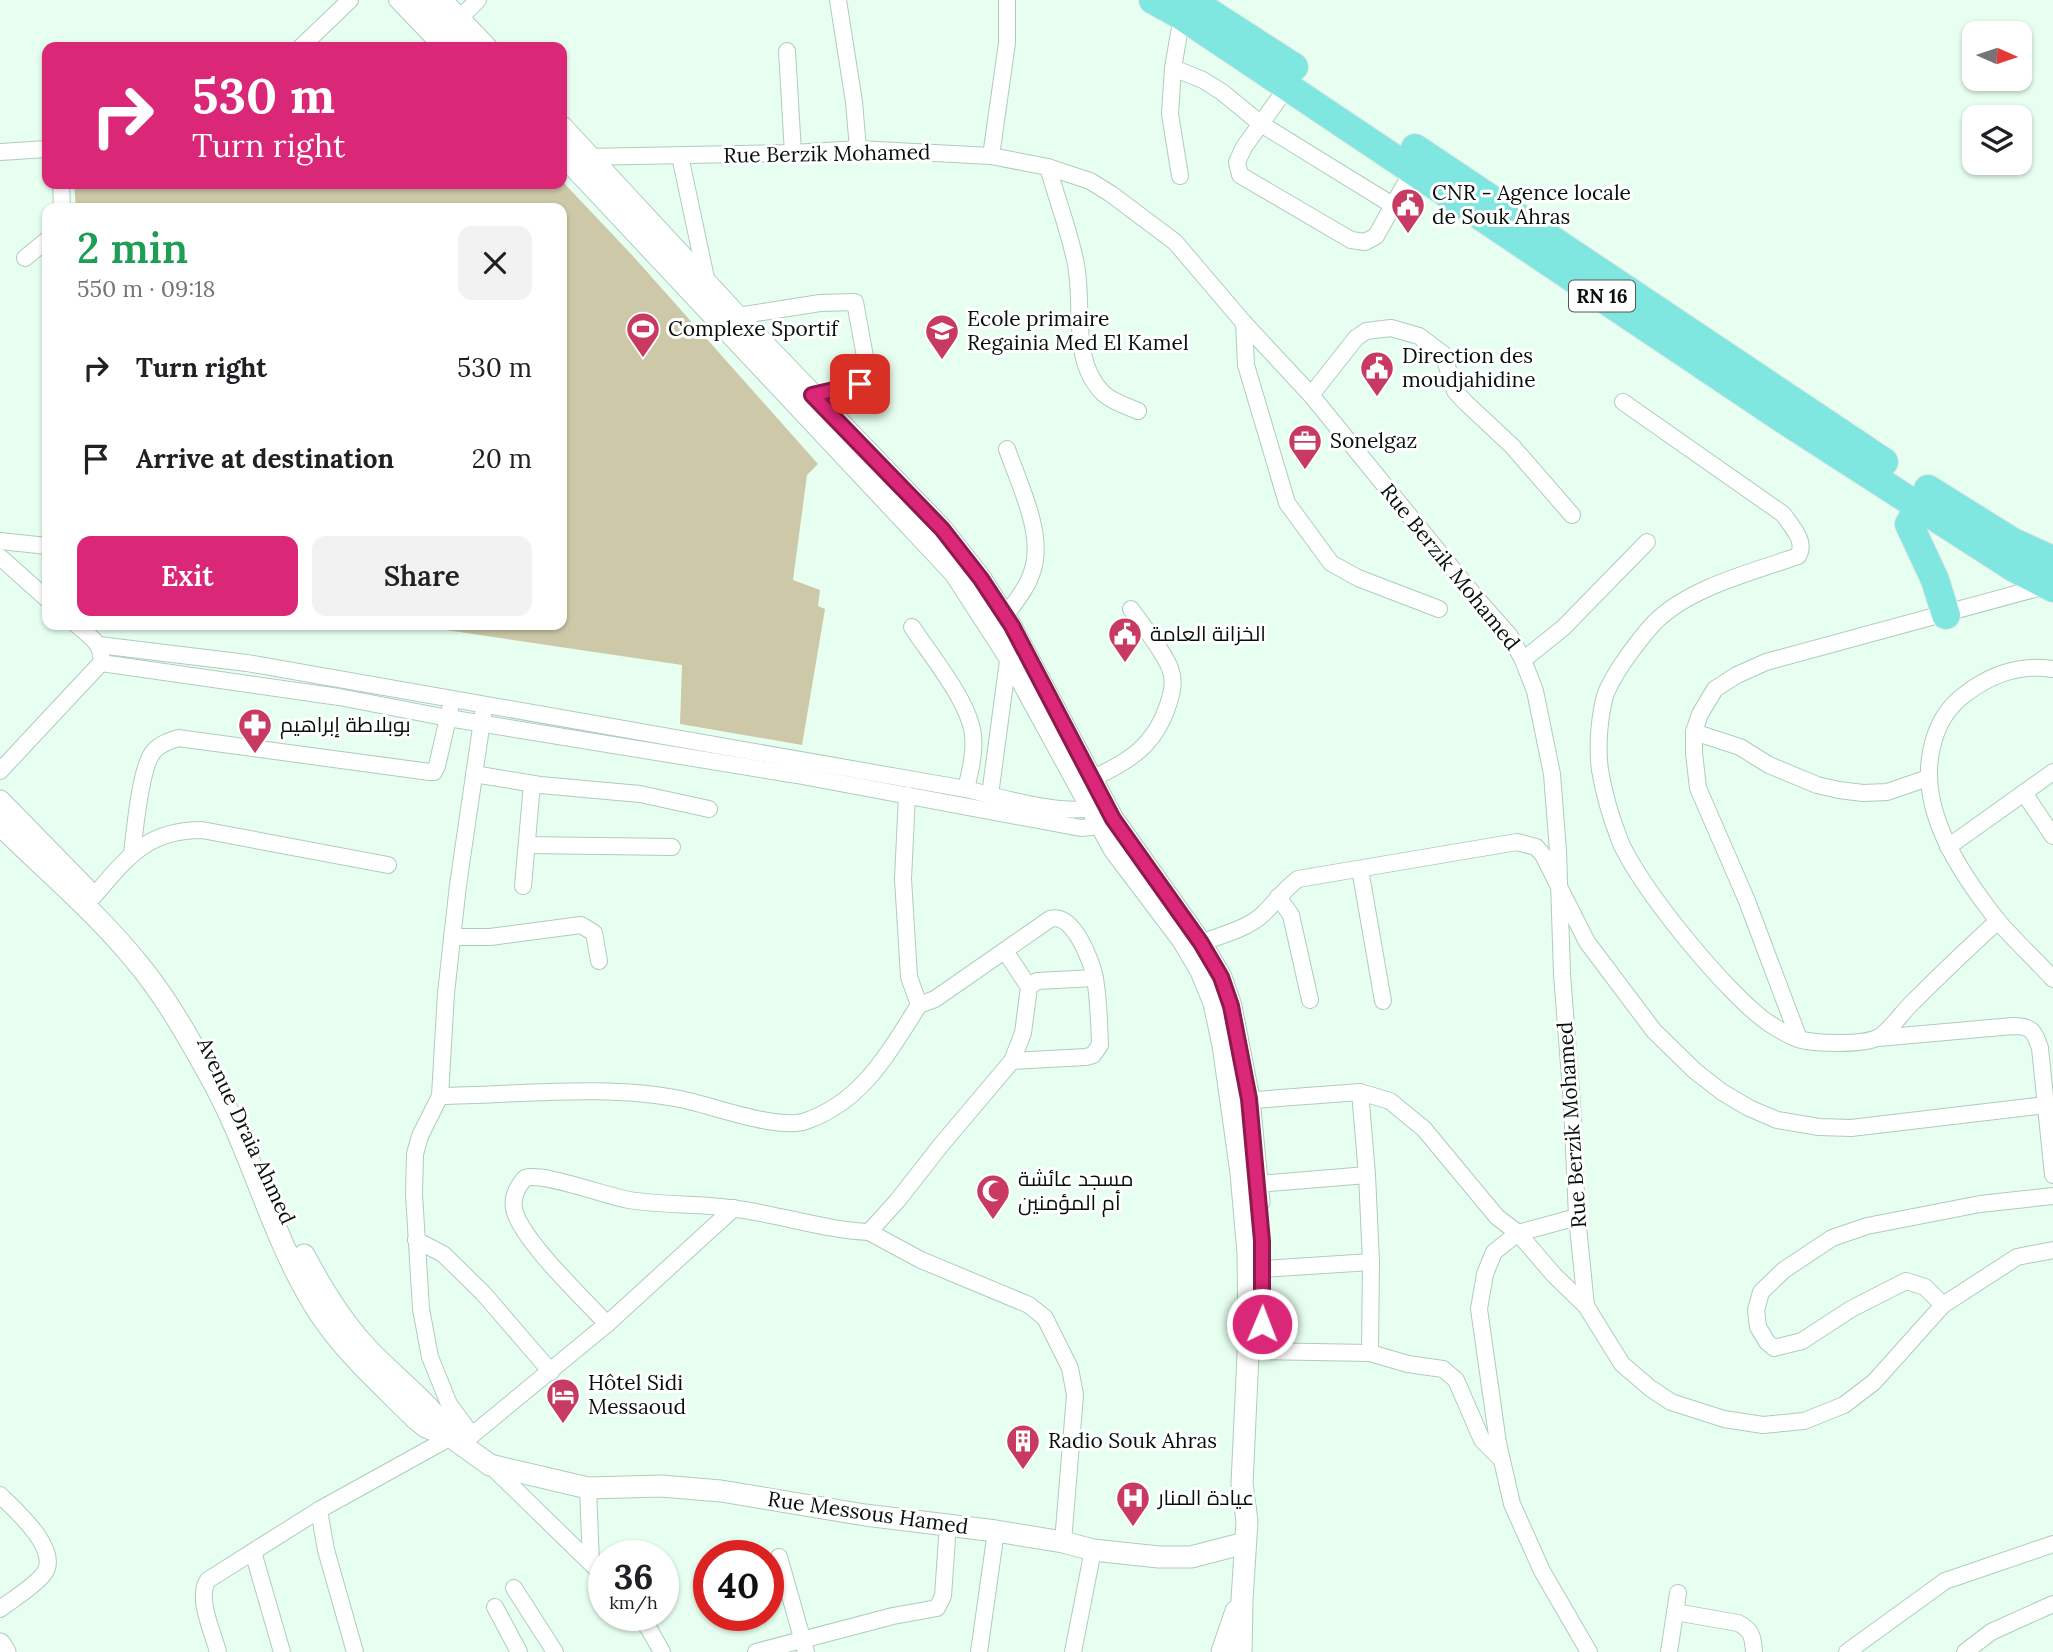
<!DOCTYPE html>
<meta charset="utf-8">
<style>
:root{--surface:#fff;--page:#f2f2f2;--text:#202124;--muted:#757577;--accent:#db2777}
body{margin:0;font-family:Lora,Cairo,serif;background:var(--page);color:var(--text);height:100vh;display:flex;flex-direction:column;font-size:26px;white-space:nowrap}
*{box-sizing:border-box;margin:0}
p{font-size:23px;color:var(--muted)}
.icon{flex:none;width:38px;height:38px;fill:none;stroke:currentColor;stroke-width:2;stroke-linecap:round;stroke-linejoin:round}
.map{position:relative;flex:1;overflow:hidden}
.details{position:absolute;left:42px;top:203px;width:525px;height:427px;display:flex;flex-direction:column;background:var(--surface);border-radius:14px;box-shadow:0 2px 5px #0004}
.details>*{flex:none}
.top-card{position:absolute;left:42px;top:42px;width:525px;height:147px;border-radius:14px;box-shadow:0 2px 5px #0004;background:#db2777;color:#fff;overflow:hidden}
.needle{width:46px;rotate:93deg}
.fabs{position:absolute;left:1962px;top:21px;display:grid;gap:14px}
.fabs a{display:grid;place-items:center;width:70px;height:70px;border-radius:14px;background:var(--surface);box-shadow:0 2px 5px #0004;font-size:35px}
.speed{position:absolute;left:588px;top:1540px;display:flex;gap:14px;font-size:35px;font-weight:700;text-align:center}
.speed>*{display:grid;place-content:center;width:91px;height:91px;border-radius:50%;background:var(--surface);box-shadow:0 2px 5px #0004;line-height:1}
.speed small{font-size:18px;font-weight:400}
.speed .limit{border:10px solid #d22;background:#fff;color:#111}
.pin{position:absolute;display:grid;place-items:center;width:60px;height:60px;color:#fff;margin:-30px;border-radius:14px;box-shadow:0 4px 10px #0006}
.me{position:absolute;width:77px;margin:-38px;rotate:1deg;stroke-linejoin:round;filter:drop-shadow(0 0 5px #0008)}
.turn{display:flex;align-items:center;gap:24px;height:147px;padding:0 35px;font-size:32px}
.turn .icon{width:91px;height:91px;stroke-width:2.5}
.turn b{display:block;font-size:49px;line-height:60px}
.round{display:grid;place-items:center;flex:none;width:74px;height:74px;border-radius:14px;background:var(--page)}
.headline{display:flex;align-items:center;justify-content:space-between;height:119px;padding:0 35px}
h1{font-size:42px;font-weight:600;line-height:52px;color:#1e9e55}
.cta{display:flex;gap:14px;margin-top:auto;padding:14px 35px}
.cta a{flex:1;height:80px;border-radius:14px;background:var(--accent);color:#fff;font-size:28px;font-weight:600;line-height:80px;text-align:center}
.cta a+a{background:var(--page);color:var(--text)}
ul{padding:0;list-style:none}
li{display:flex;align-items:center;gap:21px;height:91px;padding:0 35px}
li div{flex:1}
li b{display:block;font-size:26px}
li em{font-style:normal}
.map>svg:first-child{display:block}
.green{fill:#cdc8a7}
.lines{fill:none;stroke-linecap:round;stroke-linejoin:round}
.street-casing{stroke:#afccbb;stroke-width:18}
.secondary-casing{stroke:#afccbb;stroke-width:23}
.highway-casing{stroke:#e6e7e7;stroke-width:30}
.street{stroke:#fff;stroke-width:16}
.secondary{stroke:#fff;stroke-width:21}
.highway{stroke:#7fe6e0;stroke-width:28}
.route-casing{stroke:#8e194d;stroke-width:18}
.route{stroke:#db2777;stroke-width:12}
.labels{text-anchor:middle;stroke-width:6;stroke-linejoin:round;paint-order:stroke}
.shield{fill:#fff;stroke:#515854;stroke-width:2}
.shield-label{font-size:19px;font-weight:bold;fill:#07110b}
.street-label{font-size:21px;fill:#07110b;stroke:#fff}
.poi-label{font-size:21px;fill:#07110b;stroke:#fff;text-anchor:start}
</style>
<div class="map">
<svg width="2053" height="1652" viewBox="0 0 2053 1652">
<rect width="100%" height="100%" fill="#e7fff1"/>
<!-- green -->
<path class="green" d="M562,181L632,255L818,464L807,475L793,580L820,590L818,606L825,609L802,745L680,724L682,665L413,625H562V208H76L74,184H562Z"/>
<g class="lines">
<!-- street casing -->
<g class="street-casing">
<g id="street">
<path d="M397,0L442,47"/>
<path d="M838,0L854,102L858,149"/>
<path d="M459,19L478,0"/>
<path d="M301,47L350,0"/>
<path d="M787,51L793,153"/>
<path d="M1173,68L1203,80L1222,92L1261,124L1394,206"/>
<path d="M1288,86L1244,147L1237,162L1240,175L1351,240L1365,242L1376,236L1413,170"/>
<path d="M0,152L47,149"/>
<path d="M680,156L707,283"/>
<path d="M991,156L1007,43V0"/>
<path d="M585,157L793,153L858,149L991,156L1048,167L1090,181L1111,194L1175,242L1244,323L1311,395L1478,600L1510,636L1523,660L1535,691L1552,774L1558,851L1562,974L1572,1104L1577,1217L1586,1306"/>
<path d="M1048,167C1057,200 1070,232 1076,265C1084,307 1070,362 1104,394C1113,402 1127,406 1138,411"/>
<path d="M1180,176L1170,114L1173,68L1182,16"/>
<path d="M61,184L62,208"/>
<path d="M25,258L47,240"/>
<path d="M737,316L820,303L855,302L868,373L866,381L860,385L805,397"/>
<path d="M1244,323L1246,365L1287,503L1331,563L1358,578L1439,609"/>
<path d="M1311,395L1356,338L1366,331L1391,328L1419,336L1443,354L1455,391L1465,402L1512,446L1572,515"/>
<path d="M1623,402L1783,514C1791,526 1807,541 1798,556C1753,572 1690,587 1655,622C1640,638 1612,675 1605,696C1599,718 1597,748 1600,770C1604,794 1611,818 1620,841C1639,887 1729,997 1770,1024C1778,1029 1789,1036 1798,1039C1815,1044 1861,1045 1877,1038C1887,1034 1902,1013 1910,1005C1939,976 1968,948 1998,921"/>
<path d="M0,541L47,546"/>
<path d="M0,557L47,599"/>
<path d="M1005,616C1016,601 1028,587 1033,569C1044,533 1019,484 1007,449"/>
<path d="M912,627C931,656 969,701 973,735C975,753 970,772 966,789"/>
<path d="M99,645L247,663L966,789C997,797 1074,819 1100,805"/>
<path d="M1523,660L1563,628L1647,542"/>
<path d="M101,663L339,697L448,718L797,775L1081,828L1100,826L1109,821"/>
<path d="M2053,669C2019,664 1991,674 1964,695C1948,707 1938,724 1933,743C1915,807 1960,873 1998,921C2015,941 2035,959 2053,979"/>
<path d="M1694,732L1740,747L1769,765L1817,785L1839,790L1863,793L1887,792L1928,778"/>
<path d="M0,771L101,663C104,644 90,637 77,625"/>
<path d="M474,774L540,785L640,794L709,809"/>
<path d="M1093,778C1130,761 1155,745 1168,705C1172,693 1175,681 1170,668C1161,647 1144,628 1131,609"/>
<path d="M2024,793L2053,836"/>
<path d="M990,795L1009,653"/>
<path d="M527,845L672,847"/>
<path d="M1948,847L2053,772"/>
<path d="M132,853C135,831 140,766 154,751C160,744 169,741 178,738L430,772H434L437,766L450,709"/>
<path d="M1360,869L1383,1001"/>
<path d="M523,886L532,784"/>
<path d="M93,897C127,858 146,830 202,830L388,865"/>
<path d="M1278,897L1291,915L1310,1000"/>
<path d="M452,937H490L581,925L594,933L599,961"/>
<path d="M1201,943C1221,935 1247,929 1262,915C1275,903 1284,889 1298,879L1517,842L1536,847L1543,855L1587,942L1654,1031L1695,1071L1722,1092L1749,1108L1777,1120L1819,1127L1851,1128L2046,1105"/>
<path d="M1005,951L1029,987"/>
<path d="M919,1005L935,999L1050,919C1073,912 1092,961 1095,979C1099,1000 1099,1023 1100,1045L1093,1055L1086,1057L1012,1061"/>
<path d="M1878,1038L2013,1026C2032,1026 2034,1031 2040,1048L2053,1175"/>
<path d="M1799,1039L1747,901L1698,788L1694,753V732L1700,714L1715,689L1737,675L1766,662L2049,585"/>
<path d="M1360,1092L1367,1175"/>
<path d="M440,1096C516,1095 607,1084 680,1099C711,1105 778,1131 806,1121C863,1101 888,1053 919,1005L909,977L903,879L907,795"/>
<path d="M1241,1101L1360,1092L1390,1101L1424,1129L1497,1217L1518,1233L1554,1275L1586,1306L1622,1364L1650,1388L1671,1402L1724,1419L1763,1425L1804,1421L1844,1405L1874,1382L1943,1305L2017,1257L2053,1250"/>
<path d="M1257,1184L1367,1175L1371,1262L1370,1353"/>
<path d="M1577,1217L1518,1233L1494,1252L1485,1274L1479,1309L1498,1443L1512,1504L1542,1571L1589,1652"/>
<path d="M869,1232L921,1260L1029,1305L1045,1318L1070,1368L1075,1395L1063,1542"/>
<path d="M416,1240L443,1254L483,1293L551,1372"/>
<path d="M1263,1269L1371,1262"/>
<path d="M1943,1305L1925,1287L1906,1281L1851,1309L1802,1341L1774,1348L1767,1342L1758,1327L1756,1310L1761,1292L1784,1270L1832,1238L1867,1226L1980,1204L2053,1196"/>
<path d="M607,1324C586,1301 518,1237 514,1208C512,1197 518,1186 525,1178C543,1172 606,1196 629,1200C665,1206 701,1203 737,1209C781,1215 825,1230 869,1232L898,1200L941,1145L1012,1061L1023,1033L1029,987L1037,981L1095,978"/>
<path d="M1262,1351L1370,1353L1408,1364L1443,1369L1456,1380L1482,1440L1500,1458"/>
<path d="M471,1434L449,1404L430,1357L421,1309L414,1194L415,1154L420,1136L440,1096L446,993L458,885L483,714"/>
<path d="M466,1440L607,1324L734,1208"/>
<path d="M490,1465L604,1576"/>
<path d="M588,1488L591,1563"/>
<path d="M0,1495C15,1510 63,1551 43,1575C32,1588 13,1599 0,1609"/>
<path d="M319,1510L326,1550L355,1652"/>
<path d="M253,1552L282,1652"/>
<path d="M779,1557L806,1652"/>
<path d="M514,1588L555,1652"/>
<path d="M495,1607L519,1652"/>
<path d="M1675,1612L1738,1623C1752,1630 1753,1637 1754,1652"/>
<path d="M638,1615L649,1629L662,1652"/>
<path d="M218,1652C213,1632 196,1598 208,1580L319,1510L451,1437"/>
<path d="M756,1652L893,1616L937,1608L943,1596L948,1524"/>
<path d="M979,1652L996,1531"/>
<path d="M1073,1652L1093,1550"/>
<path d="M1669,1652L1678,1593"/>
<path d="M1847,1652L1945,1581L2053,1544"/>
<path d="M1965,1652L1991,1632L2053,1604"/>
</g>
</g>
<!-- secondary casing -->
<g class="secondary-casing">
<g id="secondary">
<path d="M417,0L462,47"/>
<path d="M441,0L486,47"/>
<path d="M562,127L737,316L942,529L981,579L1011,626L1113,819L1201,943L1221,977L1231,1006L1249,1099L1259,1202"/>
<path d="M562,154L955,573L1008,655L1114,849L1182,939L1201,971L1214,1003L1223,1045L1241,1173L1248,1253L1249,1333L1242,1484L1247,1521L1242,1600L1241,1652"/>
<path d="M0,801L85,888"/>
<path d="M0,825C45,869 95,911 135,960C165,995 188,1037 210,1076C251,1149 270,1232 313,1303C340,1348 379,1382 415,1418L426,1427L451,1437L490,1465L588,1488L661,1486L721,1491L865,1515L996,1531L1063,1542L1093,1550L1159,1557H1191L1245,1543"/>
<path d="M304,1255C321,1287 340,1319 365,1346C393,1377 429,1401 451,1437"/>
<path d="M0,1644L5,1652"/>
<path d="M1222,1652L1236,1611"/>
</g>
</g>
<!-- highway casing -->
<g class="highway-casing">
<g id="highway">
<path d="M1153,0L1182,16L1786,421L2014,568L2053,588"/>
<path d="M1190,0L1294,67"/>
<path d="M1415,148L1884,462"/>
<path d="M1928,489L2013,542L2053,560"/>
<path d="M1920,506L1909,524L1935,580L1946,615"/>
</g>
</g>
<!-- street -->
<use href="#street" class="street"/>
<!-- secondary -->
<use href="#secondary" class="secondary"/>
<!-- highway -->
<use href="#highway" class="highway"/>
</g>
<g class="lines">
<!-- route casing -->
<g class="route-casing">
<path id="route" d="M860,384L812,395L942,529L981,579L1012,626L1113,819L1201,943L1221,977L1231,1006L1249,1099L1262,1241V1324"/>
</g>
<!-- route -->
<use href="#route" class="route"/>
</g>
<!-- icons -->
<defs>
<g id="civic-pin" transform="scale(1.75)"><path d="M0 17L-7.5 6A9.5 9.5 0 1 1 7.5 6Z" fill="#c83a61" stroke="#fff"/><path d="M-.6-6.5H3V-4.5H.6V-3L4-1V1h2V6H-6V1h2V-1L-.6-3ZM-1.2 2.5V6h2.4V2.5Z" fill="#fff"/></g>
<g id="stadium-pin" transform="scale(1.75)"><path d="M0 17L-7.5 6A9.5 9.5 0 1 1 7.5 6Z" fill="#c83a61" stroke="#fff"/><path d="M0-5a6.5 5 0 1 0 0 10a6.5 5 0 1 0 0-10ZM-3.5-1.8h7v3.6h-7Z" fill="#fff"/></g>
<g id="school-pin" transform="scale(1.75)"><path d="M0 17L-7.5 6A9.5 9.5 0 1 1 7.5 6Z" fill="#c83a61" stroke="#fff"/><path d="M0-5L7-2L0 1L-7-2ZM-4 1L0 2.5L4 1V4Q0 6-4 4Z" fill="#fff"/></g>
<g id="office-pin" transform="scale(1.75)"><path d="M0 17L-7.5 6A9.5 9.5 0 1 1 7.5 6Z" fill="#c83a61" stroke="#fff"/><path d="M-6-3h4V-5.5h4V-3h4V5H-6ZM-1-4.5V-3h2v-1.5ZM-6 0V1H6V0Z" fill="#fff"/></g>
<g id="pharmacy-pin" transform="scale(1.75)"><path d="M0 17L-7.5 6A9.5 9.5 0 1 1 7.5 6Z" fill="#c83a61" stroke="#fff"/><path d="M-2-6h4v4h4v4h-4v4h-4v-4h-4v-4h4Z" fill="#fff"/></g>
<g id="mosque-pin" transform="scale(1.75)"><path d="M0 17L-7.5 6A9.5 9.5 0 1 1 7.5 6Z" fill="#c83a61" stroke="#fff"/><path d="M3.5-4.9A6 6 0 1 0 3.5 4.9A5 5 0 1 1 3.5-4.9Z" fill="#fff"/></g>
<g id="hotel-pin" transform="scale(1.75)"><path d="M0 17L-7.5 6A9.5 9.5 0 1 1 7.5 6Z" fill="#c83a61" stroke="#fff"/><path d="M-6-4.5h1.5V1H6V5H4.5V3h-9V5H-6ZM-4 0a1.8 1.8 0 1 1 3.6 0ZM.5 0V-2.5h3Q6-2.5 6 0Z" fill="#fff"/></g>
<g id="building-pin" transform="scale(1.75)"><path d="M0 17L-7.5 6A9.5 9.5 0 1 1 7.5 6Z" fill="#c83a61" stroke="#fff"/><path d="M-4-6H4V6H1V3H-1V6H-4ZM-2.5-4.3h1.7v1.8h-1.7ZM.8-4.3h1.7v1.8H.8ZM-2.5-1h1.7V.8h-1.7ZM.8-1h1.7V.8H.8Z" fill="#fff"/></g>
<g id="hospital-pin" transform="scale(1.75)"><path d="M0 17L-7.5 6A9.5 9.5 0 1 1 7.5 6Z" fill="#c83a61" stroke="#fff"/><path d="M-5-5h3v3.5h4V-5h3V5h-3V1.5h-4V5h-3Z" fill="#fff"/></g>
</defs>
<g fill-rule="evenodd">
<use href="#civic-pin" x="1408" y="205"/>
<use href="#stadium-pin" x="643" y="329"/>
<use href="#school-pin" x="942" y="331"/>
<use href="#civic-pin" x="1377" y="368"/>
<use href="#office-pin" x="1305" y="441"/>
<use href="#civic-pin" x="1125" y="634"/>
<use href="#pharmacy-pin" x="255" y="725"/>
<use href="#mosque-pin" x="993" y="1191"/>
<use href="#hotel-pin" x="563" y="1395"/>
<use href="#building-pin" x="1023" y="1441"/>
<use href="#hospital-pin" x="1133" y="1498"/>
</g>
<g class="labels">
<!-- shield labels -->
<rect class="shield" x="1569" y="280.5" width="66" height="31" rx="5"/>
<g class="shield-label">
<text x="1602" y="303">RN 16</text>
</g>
<!-- street labels -->
<g class="street-label">
<text transform="translate(827 154) rotate(-1)" y="7">Rue Berzik Mohamed</text>
<text transform="translate(1450 567) rotate(51)" y="7">Rue Berzik Mohamed</text>
<text transform="translate(1572 1125) rotate(-94)" y="7">Rue Berzik Mohamed</text>
<text transform="translate(246 1131) rotate(65)" y="7">Avenue Draia Ahmed</text>
<text transform="translate(868 1513) rotate(8)" y="7">Rue Messous Hamed</text>
</g>
<!-- poi labels -->
<g class="poi-label">
<text x="1432" y="200">CNR - Agence locale<tspan x="1432" dy="24">de Souk Ahras</tspan></text>
<text x="967" y="326">Ecole primaire<tspan x="967" dy="24">Regainia Med El Kamel</tspan></text>
<text x="668" y="336">Complexe Sportif</text>
<text x="1402" y="363">Direction des<tspan x="1402" dy="24">moudjahidine</tspan></text>
<text x="1330" y="448">Sonelgaz</text>
<text x="1150" y="641">الخزانة العامة</text>
<text x="280" y="732">بوبلاطة إبراهيم</text>
<text x="1018" y="1186">مسجد عائشة<tspan x="1018" dy="24">أم المؤمنين</tspan></text>
<text x="588" y="1390">Hôtel Sidi<tspan x="588" dy="24">Messaoud</tspan></text>
<text x="1048" y="1448">Radio Souk Ahras</text>
<text x="1158" y="1505">عيادة المنار</text>
</g>
</g>
</svg>
<div class="fabs">
<a><svg class="needle" viewBox="-14 -14 28 28"><path d="M0-13l5 13h-10z" fill="#e53935"/><path d="M0 13l5-13h-10z" fill="#757577"/></svg></a>
<a><svg class="icon" aria-label="layers" viewBox="0 0 24 24"><path d="M12 4l9 5-9 5-9-5zM3 14l9 5 9-5"/></svg></a>
</div>
<div class="speed"><div>36<small>km/h</small></div><div class="limit">40</div></div>
<div class="pin" style="left:860px;top:384px;background:#d93025"><svg class="icon" aria-label="arrive" viewBox="0 0 24 24"><path d="M6 21V4h12l-3 4 3 4H6"/></svg></div>
<svg class="me" style="left:1262px;top:1324px" viewBox="-20 -20 40 40"><circle r="17" fill="#db2777" stroke="#fff" stroke-width="3"/><path d="M0-11L8 9 0 5-8 9z" fill="#fff"/></svg>
<div class="top-card">
<div class="turn"><svg class="icon" aria-label="right" viewBox="0 0 24 24"><path d="M7 20v-9h11M14 6l5 5-5 5"/></svg><div><b>530 m</b>Turn right</div></div>
</div>
<section class="details">
<div class="headline"><div><h1>2 min</h1><p>550 m · 09:18</p></div><a class="round"><svg class="icon" aria-label="close" viewBox="0 0 24 24"><path d="M6 6l12 12M18 6L6 18"/></svg></a></div>
<ul>
<li><svg class="icon" aria-label="right" viewBox="0 0 24 24"><path d="M7 20v-9h11M14 6l5 5-5 5"/></svg><div><b>Turn right</b></div><em>530 m</em></li>
<li><svg class="icon" aria-label="arrive" viewBox="0 0 24 24"><path d="M6 21V4h12l-3 4 3 4H6"/></svg><div><b>Arrive at destination</b></div><em>20 m</em></li>
</ul>
<div class="cta"><a>Exit</a><a>Share</a></div>
</section>
</div>
